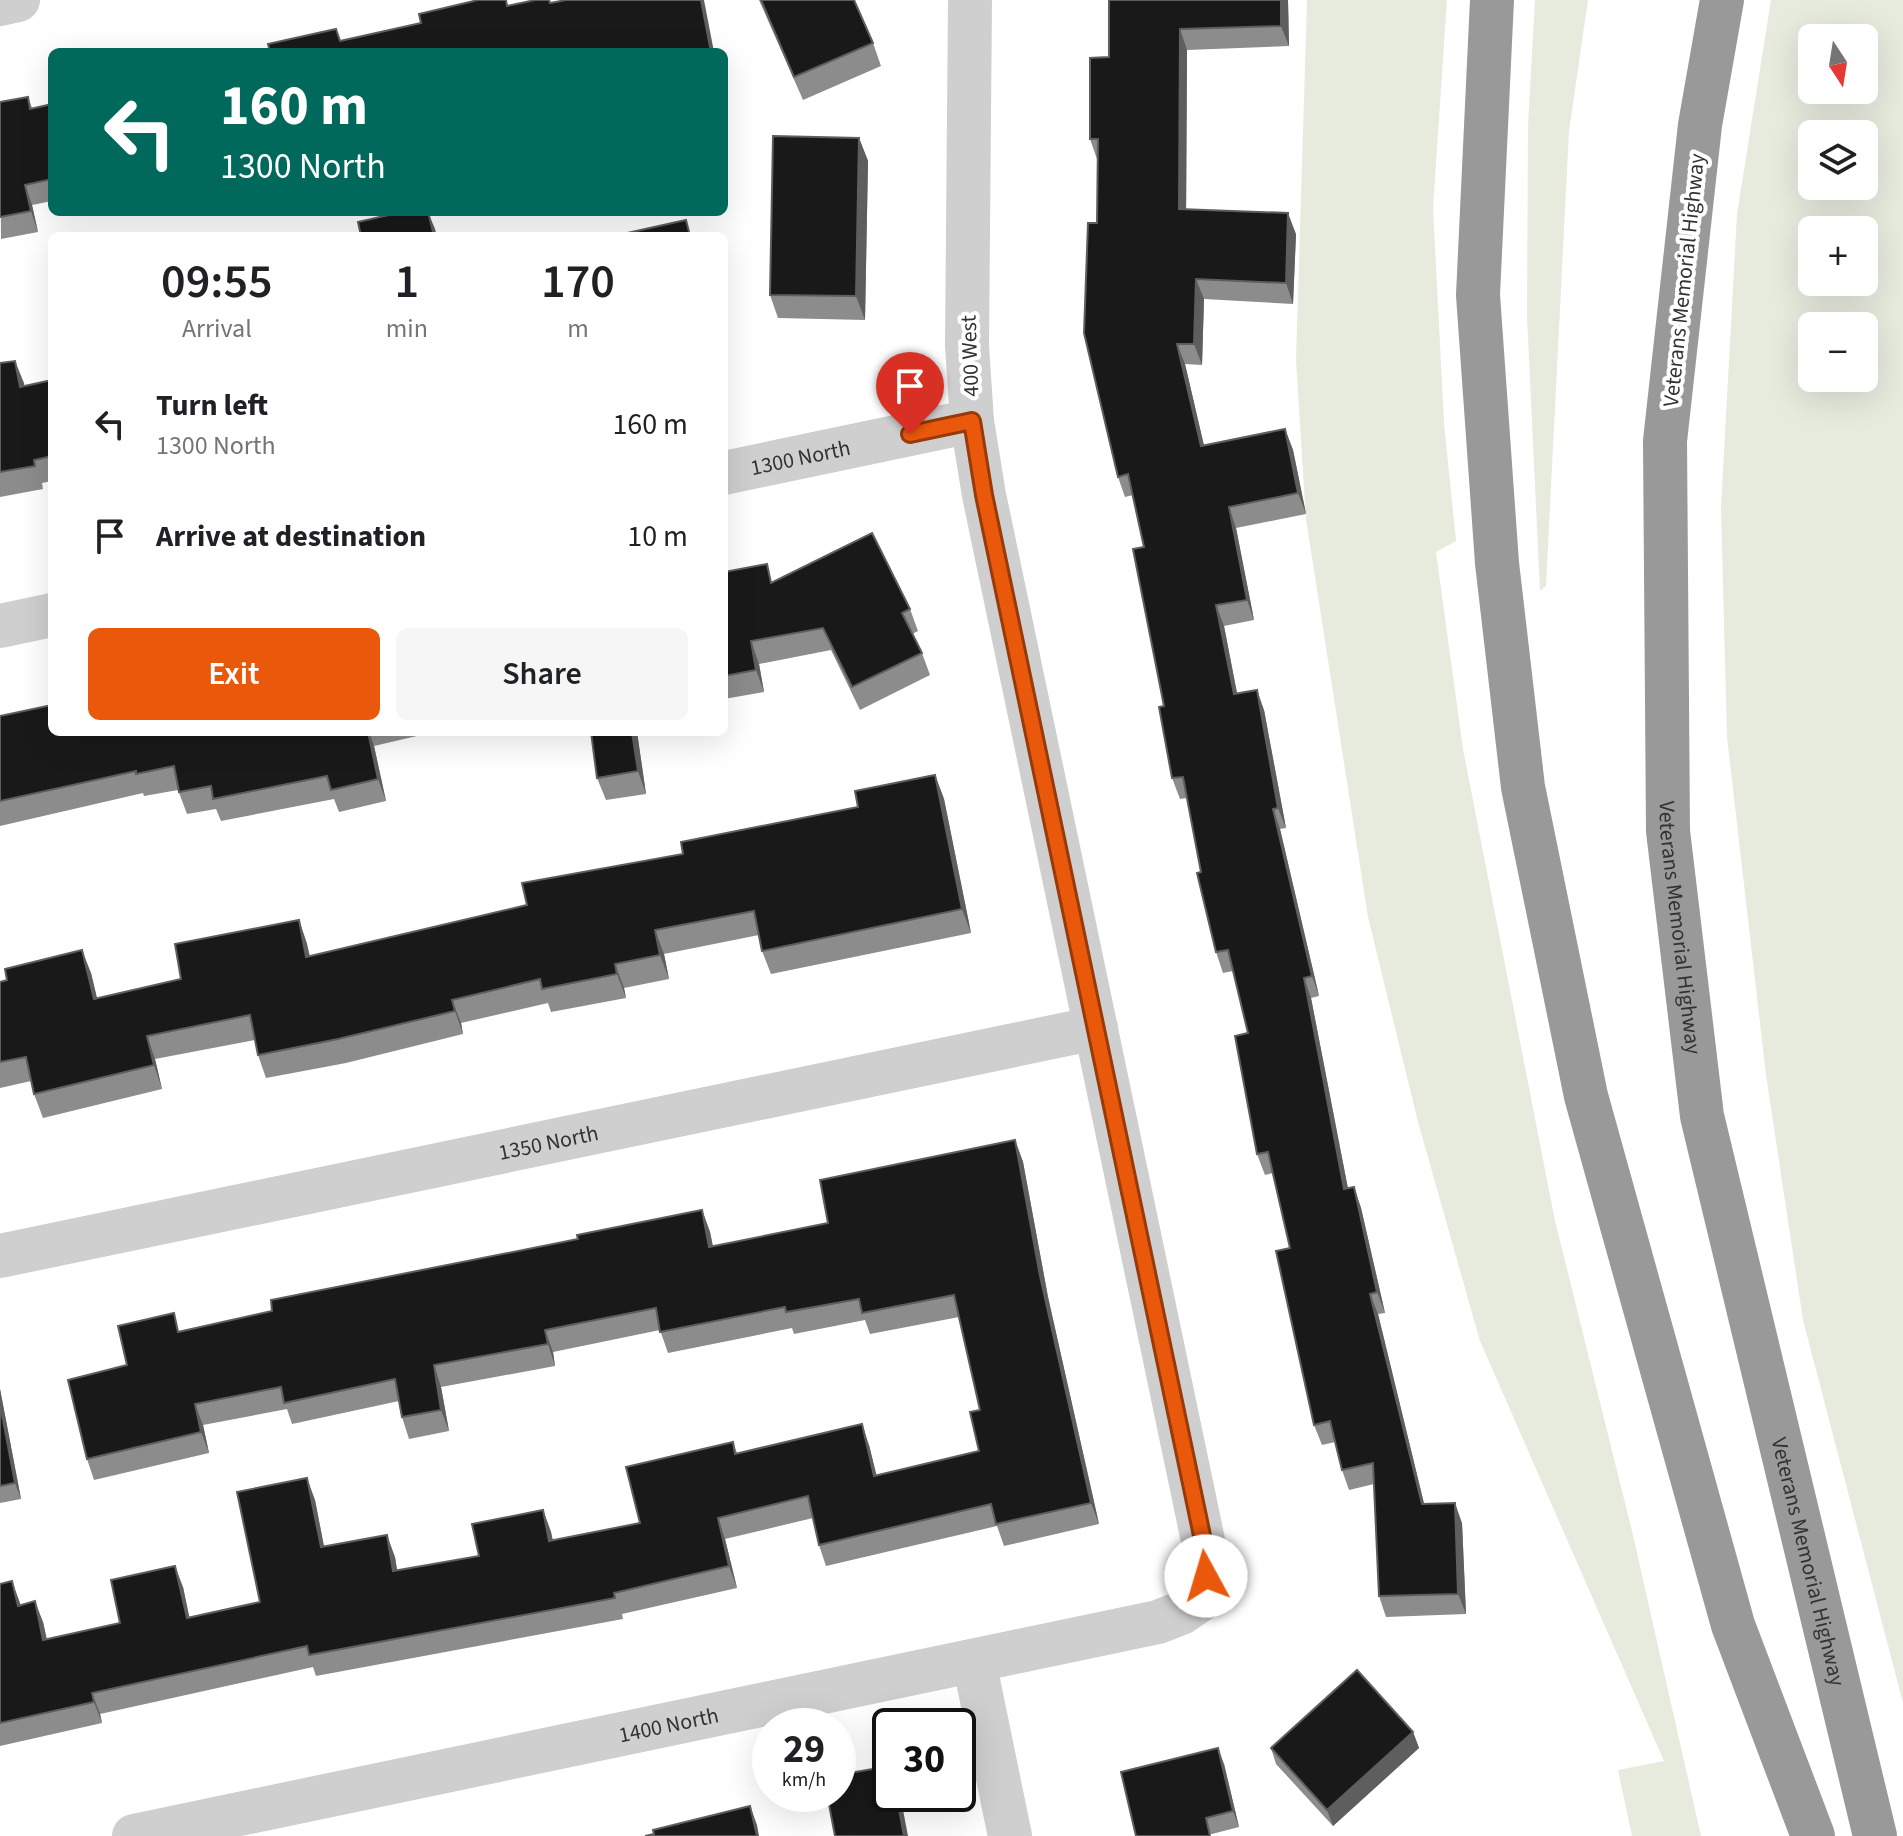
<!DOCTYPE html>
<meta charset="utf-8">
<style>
:root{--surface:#fff;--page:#f6f6f6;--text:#202124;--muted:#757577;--accent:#ea580c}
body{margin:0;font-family:"Source Sans 3",sans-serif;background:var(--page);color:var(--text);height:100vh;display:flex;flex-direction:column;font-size:30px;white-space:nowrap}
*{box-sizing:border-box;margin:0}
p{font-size:26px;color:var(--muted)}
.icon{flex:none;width:44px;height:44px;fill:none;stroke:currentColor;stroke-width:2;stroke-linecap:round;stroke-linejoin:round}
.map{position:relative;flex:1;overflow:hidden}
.drawer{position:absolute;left:48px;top:232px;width:680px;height:504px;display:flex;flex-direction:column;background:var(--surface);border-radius:12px;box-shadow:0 8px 32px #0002}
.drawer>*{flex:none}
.hud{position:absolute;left:48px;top:48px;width:680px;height:168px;border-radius:12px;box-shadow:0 8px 32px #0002;background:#00695c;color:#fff;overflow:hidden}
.needle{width:52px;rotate:168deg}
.buttons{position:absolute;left:1798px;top:24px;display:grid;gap:16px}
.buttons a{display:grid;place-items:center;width:80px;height:80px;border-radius:12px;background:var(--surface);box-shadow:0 8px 32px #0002;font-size:40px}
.speed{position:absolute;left:752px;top:1708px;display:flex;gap:16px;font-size:40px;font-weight:700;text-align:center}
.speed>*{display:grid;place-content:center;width:104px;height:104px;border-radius:50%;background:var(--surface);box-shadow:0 8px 32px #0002;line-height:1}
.speed small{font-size:20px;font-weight:400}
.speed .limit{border:4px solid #111;border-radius:12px;background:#fff;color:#111}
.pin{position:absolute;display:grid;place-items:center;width:68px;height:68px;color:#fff;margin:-82px -34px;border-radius:50% 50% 50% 0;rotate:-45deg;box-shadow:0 0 8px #0007}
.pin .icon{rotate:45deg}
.me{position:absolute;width:88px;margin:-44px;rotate:354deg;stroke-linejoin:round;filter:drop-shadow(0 0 6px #0008)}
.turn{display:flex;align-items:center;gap:28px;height:168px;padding:0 40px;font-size:36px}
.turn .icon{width:104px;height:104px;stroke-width:2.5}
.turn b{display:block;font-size:56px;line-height:68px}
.eta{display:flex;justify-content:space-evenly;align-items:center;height:136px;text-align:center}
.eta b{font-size:48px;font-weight:600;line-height:56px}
.primary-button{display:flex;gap:16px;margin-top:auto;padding:16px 40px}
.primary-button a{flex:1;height:92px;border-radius:12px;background:var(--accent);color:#fff;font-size:32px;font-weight:600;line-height:92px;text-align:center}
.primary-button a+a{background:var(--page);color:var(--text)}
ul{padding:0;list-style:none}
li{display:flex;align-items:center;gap:24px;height:112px;padding:0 40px}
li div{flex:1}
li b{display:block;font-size:30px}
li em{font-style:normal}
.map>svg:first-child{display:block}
.green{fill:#e6ebde;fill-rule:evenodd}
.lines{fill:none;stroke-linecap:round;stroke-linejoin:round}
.minor{stroke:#cfcfcf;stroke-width:44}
.motorway{stroke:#999;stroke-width:44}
.wall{fill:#8c8c8c}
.shaded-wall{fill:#5e5e5e}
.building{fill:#191919;stroke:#5e5e5e;stroke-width:2}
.route-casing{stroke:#983908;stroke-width:20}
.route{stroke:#ea580c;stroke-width:14}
.labels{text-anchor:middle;stroke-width:8;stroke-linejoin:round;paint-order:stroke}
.street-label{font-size:22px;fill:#323232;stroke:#fff}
</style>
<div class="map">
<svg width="1903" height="1836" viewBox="0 0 1903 1836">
<rect width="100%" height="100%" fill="#fff"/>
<!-- green -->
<g class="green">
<path d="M1307,0H1447L1433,207L1444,423L1456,541L1436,552L1463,749L1555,1221L1632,1531L1701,1836H1632L1618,1770L1664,1761L1480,1341L1418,1122L1368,917L1306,519L1296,360Z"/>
<path d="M1535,0H1588L1569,131L1546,586L1540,591L1527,316L1528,126Z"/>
<path d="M1771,0H1903V1703L1803,1320L1766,1075L1727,737L1721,508L1737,214ZM1812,38H1864V90H1812ZM1812,134H1864V186H1812ZM1812,230H1864V282H1812ZM1812,326H1864V378H1812Z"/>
</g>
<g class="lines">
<!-- minor -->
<g class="minor">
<path d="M0,4L18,0"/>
<path id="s1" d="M724,473L972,421"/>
<path d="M0,626L52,615"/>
<path id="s2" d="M0,1256L1096,1028"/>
<path d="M974,1661L1010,1836"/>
<path id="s3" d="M134,1836L1158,1622L1181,1613L1200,1600L1206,1576L1205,1550L984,495L972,421L967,346L970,0"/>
</g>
<!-- motorway -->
<g class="motorway">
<path d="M1492,0L1478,295L1497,563L1523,787L1586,1096L1733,1625L1813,1836"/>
<path id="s4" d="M1722,0L1700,125L1665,441L1668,831L1702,1116L1875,1836"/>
</g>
</g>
<!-- wall -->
<g class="wall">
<path d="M759,0H854L873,43L881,66L803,100Z"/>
<path d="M1109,0H1288L1289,46L1187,50L1186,209L1296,234L1293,304L1204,299L1202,365L1185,364L1204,446L1285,429L1293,450L1306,514L1236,528L1254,620L1224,626L1237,693L1264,710L1286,828L1280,829L1319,996L1311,998L1348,1188L1354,1187L1361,1208L1385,1313L1378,1314L1424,1504L1462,1523L1466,1614L1386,1617L1379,1596L1374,1484L1349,1490L1342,1470L1335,1442L1322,1445L1314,1425L1290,1248L1273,1173L1265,1175L1257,1154L1248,1033L1233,971L1223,973L1216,952L1187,798L1180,799L1172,778L1144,547L1133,495L1125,497L1118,477L1097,223V159L1090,139L1109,57Z"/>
<path d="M28,97L32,108L52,104V201L32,205L38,232L1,239L0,102Z"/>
<path d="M859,138L868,161L865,320L778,318L770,295Z"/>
<path d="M0,363L24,386L52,380V481L42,483L43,489L0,497Z"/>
<path d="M724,572L910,609L918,631L912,634L922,653L930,675L860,710L831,650L759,664L764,692L724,699Z"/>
<path d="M0,728L52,732H434L374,746L386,801L339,812L334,799L221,821L216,809L187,814L178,790L144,796L143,793L0,826Z"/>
<path d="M481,732H499L483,736Z"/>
<path d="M591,732H637L646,794L606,800L597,778Z"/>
<path d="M935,775L944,799L971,933L771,974L762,951L759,935L664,954L669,979L624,988L626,998L551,1012L548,1003L461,1023L463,1034L346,1063L266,1078L258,1055L255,1040L155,1059L162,1089L43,1118L34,1094L31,1081L0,1088V982L91,973L97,999L181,979L299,920L307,944L310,956L527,905L683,854L858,807Z"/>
<path d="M1015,1140L1023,1162L1048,1297L1099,1524L1004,1546L997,1526L826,1566L819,1545L813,1518L725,1539L737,1588L622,1614L623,1619L316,1676L313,1667L100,1714L102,1723L0,1746V1584L21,1605L43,1622L47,1639L120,1623L183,1587L189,1617L260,1602L315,1500L324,1546L395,1557L397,1571L479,1556L543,1510L551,1532L553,1541L640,1523L733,1442L737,1453L869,1445L876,1475L979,1451L980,1410L959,1317L870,1334L865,1320L794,1334L792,1328L668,1353L660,1330L553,1352L555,1366L441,1387L449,1431L409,1439L402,1417L399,1401L292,1424L287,1409L203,1425L209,1453L94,1480L87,1459L127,1365L180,1331L272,1311L702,1210L710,1232L713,1246L828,1223Z"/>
<path d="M0,1389L21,1499L0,1503Z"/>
<path d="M1413,1732L1419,1748L1333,1826L1276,1764L1271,1748Z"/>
<path d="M1224,1764L1239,1827L1212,1834L1136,1836Z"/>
</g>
<!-- shaded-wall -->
<g class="shaded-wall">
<path d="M701,0H704L714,52H711Z"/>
<path d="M1281,0H1288L1289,46L1281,26Z"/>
<path d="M1180,29L1187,50L1186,230L1179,209Z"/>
<path d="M859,138L868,161L865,320L856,296Z"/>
<path d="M25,185L32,205L38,232L31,211Z"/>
<path d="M428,212L435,229L437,236H434Z"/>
<path d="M1288,213L1296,234L1293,304L1286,283Z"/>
<path d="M1196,279L1204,299L1202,365L1194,344Z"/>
<path d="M1177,344L1185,364L1209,467L1201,446Z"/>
<path d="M15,361L24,383L28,410L20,387Z"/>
<path d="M1285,429L1293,450L1306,514L1298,493Z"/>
<path d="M1229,507L1236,528L1254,620L1247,600Z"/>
<path d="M1216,605L1224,626L1241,714L1234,694Z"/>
<path d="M751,641L759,664L764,692L756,670Z"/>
<path d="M1257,690L1264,710L1286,828L1278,808Z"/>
<path d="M368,732H369L374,746L386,801L378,779Z"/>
<path d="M632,732H637L646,794L638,771Z"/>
<path d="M935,775L944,799L971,933L962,909Z"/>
<path d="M1273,809L1280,829L1319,996L1312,976Z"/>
<path d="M299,920L307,944L314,980L306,957Z"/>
<path d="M655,930L664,954L669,979L660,955Z"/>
<path d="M82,950L91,973L103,1023L94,999Z"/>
<path d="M615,964L624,988L626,998L617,974Z"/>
<path d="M1304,978L1311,998L1352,1210L1344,1189Z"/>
<path d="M452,1000L461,1023L463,1034L455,1011Z"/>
<path d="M147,1036L155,1059L162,1089L154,1065Z"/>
<path d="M1015,1140L1023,1162L1048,1297L1099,1524L1091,1503L1040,1276Z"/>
<path d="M1354,1187L1361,1208L1385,1313L1377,1292Z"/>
<path d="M702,1210L710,1232L717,1268L709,1247Z"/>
<path d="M1370,1294L1378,1314L1429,1524L1422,1504Z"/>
<path d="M545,1330L553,1352L555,1366L548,1344Z"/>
<path d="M434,1365L441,1387L449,1431L441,1410Z"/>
<path d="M0,1389L21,1499L15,1483L0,1404Z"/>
<path d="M195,1404L203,1425L209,1453L201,1432Z"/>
<path d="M862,1424L869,1445L882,1497L874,1476Z"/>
<path d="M307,1478L315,1500L328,1568L321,1547Z"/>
<path d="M1455,1503L1462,1523L1466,1614L1458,1594Z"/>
<path d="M543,1510L551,1532L557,1563L549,1541Z"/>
<path d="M718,1518L725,1539L737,1588L729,1566Z"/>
<path d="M387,1535L395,1557L401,1593L393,1571Z"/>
<path d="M175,1566L183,1587L194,1639L187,1618Z"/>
<path d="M12,1581L20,1603L25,1627L18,1606Z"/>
<path d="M35,1601L43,1622L51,1661L43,1640Z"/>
<path d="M92,1693L100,1714L102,1723L94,1702Z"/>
<path d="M1413,1732L1419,1748L1333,1826L1327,1810Z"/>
<path d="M1218,1748L1224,1764L1239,1827L1233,1811Z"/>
<path d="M896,1794H900L908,1836H904Z"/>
<path d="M750,1806L757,1825L759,1836H757Z"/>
</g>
<!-- building -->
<g class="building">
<path d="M478,0H506L507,6L535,0H549L550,3L566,0H701L711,52H270L268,44L336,29L340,41L421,23L419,14Z"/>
<path d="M761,0H854L873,43L794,77Z"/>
<path d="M1109,0H1281V26L1180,29L1179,209L1288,213L1286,283L1196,279L1194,344H1177L1201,446L1285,429L1298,493L1229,507L1247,600L1216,605L1234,694L1257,690L1278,808L1273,809L1312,976L1304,978L1344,1189L1354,1187L1377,1292L1370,1294L1422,1504L1455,1503L1458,1594L1379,1596L1373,1463L1342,1470L1330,1421L1314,1425L1276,1251L1290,1248L1268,1152L1257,1154L1235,1036L1248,1033L1228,950L1216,952L1197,873L1201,872L1183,777L1172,778L1159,707L1164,706L1133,549L1144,547L1128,474L1118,477L1084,333L1088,223H1097L1098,139H1090V58L1109,57Z"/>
<path d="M28,97L30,109L52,104V179L25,185L31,211L0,217V102Z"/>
<path d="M773,136L859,138L856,296L770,295Z"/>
<path d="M402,212H428L434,236H361L358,222Z"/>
<path d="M686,220L690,236H624L623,234Z"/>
<path d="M15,361L20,387L52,380V456L34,460L35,466L0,472V363Z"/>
<path d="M872,533L910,609L902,613L922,653L852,687L823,628L751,641L756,670L724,676V572L767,564L771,583Z"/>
<path d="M52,705V732H368L378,779L331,790L327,776L213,799L211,786L179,792L174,766L136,774V771L0,801V716Z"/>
<path d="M591,732H632L638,771L597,778Z"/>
<path d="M935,775L962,909L762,951L754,911L655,930L660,955L615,964L617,974L542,989L540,979L452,1000L455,1011L338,1039L258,1055L250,1015L147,1036L154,1065L34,1094L26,1057L0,1062V982L7,980L5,969L82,950L94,999L181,979L175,944L299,920L306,957L527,905L522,883L683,854L681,842L858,807L855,791Z"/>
<path d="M1015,1140L1040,1276L1091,1503L996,1524L991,1504L819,1545L808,1496L718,1518L729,1566L614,1593L615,1598L309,1655L307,1646L92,1693L94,1702L0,1723V1584L12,1581L18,1606L35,1601L43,1640L120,1623L111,1580L175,1566L187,1618L260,1602L237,1492L307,1478L321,1547L387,1535L393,1571L479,1556L472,1524L543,1510L549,1541L640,1523L626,1467L733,1442L735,1454L862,1424L874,1476L979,1451L970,1412L980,1410L954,1295L862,1313L859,1299L786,1312L785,1307L660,1332L656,1308L545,1330L548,1344L434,1365L441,1410L402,1417L395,1379L284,1403L281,1387L195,1404L201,1432L87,1459L68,1380L127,1365L118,1326L174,1313L178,1332L272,1311L271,1300L578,1239L577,1235L702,1210L709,1247L828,1223L820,1180Z"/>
<path d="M0,1404L15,1483L0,1486Z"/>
<path d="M1357,1670L1413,1732L1327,1810L1271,1748Z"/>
<path d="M1218,1748L1233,1811L1206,1818L1210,1836H1136L1121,1772Z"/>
<path d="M890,1766V1794H896L904,1836H835L827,1794H838V1775Z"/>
<path d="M750,1806L757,1836H645L654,1834L653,1830Z"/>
</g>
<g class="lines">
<!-- route casing -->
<g class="route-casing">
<path id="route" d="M910,434L972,421L984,495L1205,1550L1206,1576"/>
</g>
<!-- route -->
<use href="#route" class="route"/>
</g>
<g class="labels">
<!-- street labels -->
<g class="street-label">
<text transform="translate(1683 280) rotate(-84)" y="8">Veterans Memorial Highway</text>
<text transform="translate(969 356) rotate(-92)" y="8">400 West</text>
<text dy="8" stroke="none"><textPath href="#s1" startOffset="78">1300 North</textPath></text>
<text dy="8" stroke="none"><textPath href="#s4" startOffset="932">Veterans Memorial Highway</textPath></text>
<text dy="8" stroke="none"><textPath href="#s2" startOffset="560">1350 North</textPath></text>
<text dy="8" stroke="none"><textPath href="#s4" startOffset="1580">Veterans Memorial Highway</textPath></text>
<text dy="8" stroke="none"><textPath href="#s3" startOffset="546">1400 North</textPath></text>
</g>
</g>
</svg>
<div class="buttons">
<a><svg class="needle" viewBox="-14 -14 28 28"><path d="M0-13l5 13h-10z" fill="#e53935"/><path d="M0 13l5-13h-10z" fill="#757577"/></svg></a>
<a><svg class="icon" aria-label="layers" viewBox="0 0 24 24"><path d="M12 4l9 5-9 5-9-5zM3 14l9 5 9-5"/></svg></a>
<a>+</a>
<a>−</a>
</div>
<div class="speed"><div>29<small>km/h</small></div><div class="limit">30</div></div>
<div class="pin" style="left:910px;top:434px;background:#d93025"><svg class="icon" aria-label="arrive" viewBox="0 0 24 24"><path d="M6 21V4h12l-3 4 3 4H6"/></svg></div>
<svg class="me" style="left:1206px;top:1576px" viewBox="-20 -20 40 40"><circle r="19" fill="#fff"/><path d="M0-13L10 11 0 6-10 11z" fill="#ea580c"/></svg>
<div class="hud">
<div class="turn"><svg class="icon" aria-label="left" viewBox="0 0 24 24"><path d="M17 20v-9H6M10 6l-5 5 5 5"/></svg><div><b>160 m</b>1300 North</div></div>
</div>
<section class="drawer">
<div class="eta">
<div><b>09:55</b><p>Arrival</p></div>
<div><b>1</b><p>min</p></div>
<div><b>170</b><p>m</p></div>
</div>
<ul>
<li><svg class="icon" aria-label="left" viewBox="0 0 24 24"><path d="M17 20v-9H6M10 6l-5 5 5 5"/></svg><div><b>Turn left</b><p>1300 North</p></div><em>160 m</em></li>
<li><svg class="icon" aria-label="arrive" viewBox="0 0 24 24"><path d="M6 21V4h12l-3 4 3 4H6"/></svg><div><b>Arrive at destination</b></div><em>10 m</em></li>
</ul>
<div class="primary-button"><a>Exit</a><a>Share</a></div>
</section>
</div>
